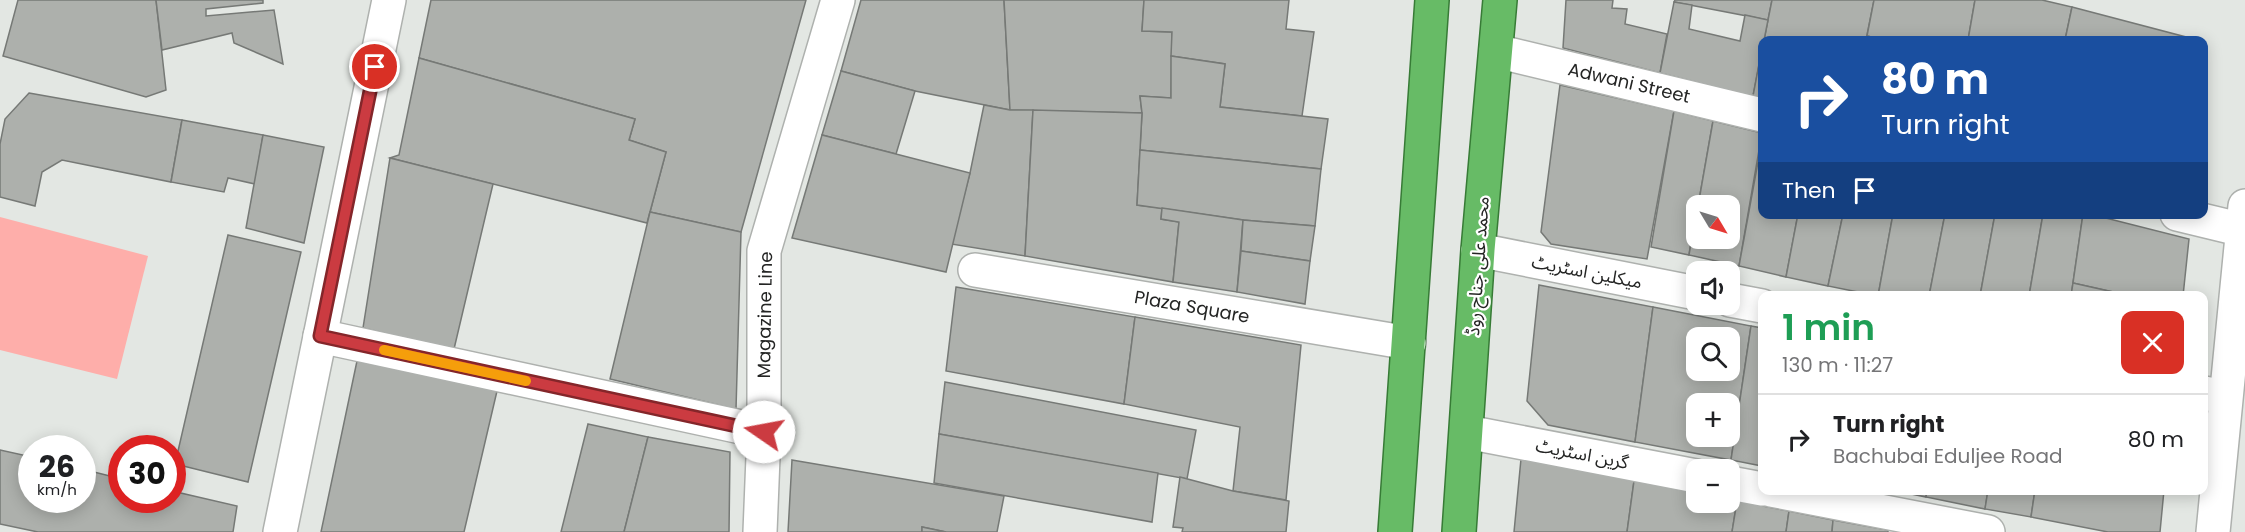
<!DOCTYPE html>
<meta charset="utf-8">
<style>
:root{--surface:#fff;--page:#f2f2f2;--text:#202124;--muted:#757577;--line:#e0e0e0}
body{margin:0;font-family:Poppins,"Noto Sans Arabic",sans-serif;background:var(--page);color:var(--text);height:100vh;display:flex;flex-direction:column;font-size:22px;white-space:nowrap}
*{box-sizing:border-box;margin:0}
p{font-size:20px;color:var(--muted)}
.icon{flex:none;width:33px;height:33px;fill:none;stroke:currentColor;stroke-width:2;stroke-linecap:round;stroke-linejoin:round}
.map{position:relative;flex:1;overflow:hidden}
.drawer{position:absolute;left:1758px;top:291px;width:450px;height:204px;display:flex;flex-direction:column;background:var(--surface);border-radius:12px;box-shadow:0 3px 15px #0003}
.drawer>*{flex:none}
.top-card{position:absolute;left:1758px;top:36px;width:450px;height:183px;border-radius:12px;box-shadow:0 3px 15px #0003;background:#1a4fa0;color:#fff;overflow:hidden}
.needle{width:39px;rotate:128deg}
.tools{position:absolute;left:1686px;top:195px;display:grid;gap:12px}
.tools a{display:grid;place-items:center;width:54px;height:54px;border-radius:12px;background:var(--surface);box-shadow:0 3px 15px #0003;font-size:30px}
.speed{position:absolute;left:18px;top:435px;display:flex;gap:12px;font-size:30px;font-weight:700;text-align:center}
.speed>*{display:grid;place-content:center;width:78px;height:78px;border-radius:50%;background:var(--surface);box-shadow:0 3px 15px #0003;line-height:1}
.speed small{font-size:15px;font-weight:400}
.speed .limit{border:9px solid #d22;background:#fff;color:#111}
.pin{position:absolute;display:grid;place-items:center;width:51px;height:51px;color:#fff;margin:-26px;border:3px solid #fff;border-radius:50%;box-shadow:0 2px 6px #0007}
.me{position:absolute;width:66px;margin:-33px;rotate:282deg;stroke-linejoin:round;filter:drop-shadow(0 0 4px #0008)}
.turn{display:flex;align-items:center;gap:21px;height:126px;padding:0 24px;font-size:27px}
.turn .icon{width:78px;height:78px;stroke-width:2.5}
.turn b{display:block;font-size:42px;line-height:51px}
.then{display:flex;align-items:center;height:57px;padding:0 24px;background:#0003;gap:12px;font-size:22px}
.round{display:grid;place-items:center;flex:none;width:63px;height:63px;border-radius:12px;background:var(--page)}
.head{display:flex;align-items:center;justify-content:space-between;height:102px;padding:0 24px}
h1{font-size:36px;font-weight:600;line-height:45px;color:#1e9e55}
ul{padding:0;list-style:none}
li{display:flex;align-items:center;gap:18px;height:90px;padding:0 24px;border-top:2px solid var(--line)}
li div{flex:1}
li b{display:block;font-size:22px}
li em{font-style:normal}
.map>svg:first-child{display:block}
.green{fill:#feaeaa}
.building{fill:#adb0ac;stroke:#767976;stroke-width:1.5;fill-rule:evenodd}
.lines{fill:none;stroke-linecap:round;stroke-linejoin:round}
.minor-casing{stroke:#aeb1ae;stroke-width:36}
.tertiary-casing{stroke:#aeb1ae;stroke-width:36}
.trunk-casing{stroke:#377b36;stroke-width:36}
.minor{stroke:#fff;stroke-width:33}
.tertiary{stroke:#fff;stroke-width:33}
.trunk{stroke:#67bb66;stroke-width:33}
.route-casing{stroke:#84262a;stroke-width:15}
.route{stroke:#cb3b41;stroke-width:10}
.slow{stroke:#f59e0b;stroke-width:10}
.labels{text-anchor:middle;stroke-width:4.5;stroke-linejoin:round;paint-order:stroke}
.street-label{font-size:18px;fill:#242524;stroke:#fff}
</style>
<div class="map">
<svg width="2245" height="532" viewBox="0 0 2245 532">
<rect width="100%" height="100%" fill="#e3e7e3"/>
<!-- green -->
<path class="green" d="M0,217L148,256L117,379L0,350Z"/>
<!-- building -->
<g class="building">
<path d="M18,0H156L166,90L146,97L3,56Z"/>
<path d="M156,0H263V3L206,9V16L274,10L283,64L234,43L232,33L162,50Z"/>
<path d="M431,0H806L741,232L650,212L666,152L629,140L635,119L419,58Z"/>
<path d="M861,0H1004L1010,110L915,91L841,71Z"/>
<path d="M1004,0H1144L1142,31L1172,32L1171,98L1140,96L1142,113L1010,110Z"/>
<path d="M1144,0H1289L1286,29L1314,32L1302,116L1220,107L1225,64L1171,56L1172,32L1142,31Z"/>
<path d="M1566,0H1613L1612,8L1627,9L1625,24L1667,34L1660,73L1563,48Z"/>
<path d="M1675,0H1772L1768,20L1674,2Z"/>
<path d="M1772,0H1874L1866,40H1764Z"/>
<path d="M1874,0H1975L1968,40H1885L1867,36Z"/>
<path d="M1975,0H2042L2072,7L2065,40H1968Z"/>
<path d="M1674,2L1692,5L1689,29L1740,41L1745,15L1768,20L1753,96L1660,73Z"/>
<path d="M2072,7L2186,37L2188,40H2065Z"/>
<path d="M1867,36L1885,40H1866Z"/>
<path d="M1762,48V98L1753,96Z"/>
<path d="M1171,56L1225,64L1220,107L1328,119L1321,169L1140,150L1142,113L1140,96L1171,98Z"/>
<path d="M419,58L635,119L629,140L666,152L647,223L390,158L399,155Z"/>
<path d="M841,71L915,91L896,154L822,135Z"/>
<path d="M1560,85L1674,111L1647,259L1551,244L1541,232Z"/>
<path d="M29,93L182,120L171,182L62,160L42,172L35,206L0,197V144L5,119Z"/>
<path d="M984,105L1010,110H1033L1025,256L951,244L970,173Z"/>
<path d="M1033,110L1142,113L1137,205L1162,208L1161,219L1179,222L1173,282L1025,256Z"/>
<path d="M1674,111L1713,121L1698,206H1696L1689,255L1651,247Z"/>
<path d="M182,120L263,135L255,184L228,178L224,192L171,182Z"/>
<path d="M1713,121L1762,133L1739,266L1689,255L1696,214V238H1730V206H1698Z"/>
<path d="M263,135L324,147L304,243L246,228Z"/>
<path d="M822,135L970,173L946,272L792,238Z"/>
<path d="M1762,140V214H1798L1786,277L1739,266Z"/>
<path d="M1140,150L1321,169L1315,226L1243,220L1137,205Z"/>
<path d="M390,158L493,184L454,349L363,328Z"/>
<path d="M1162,208L1243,220L1237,292L1173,282L1179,222L1161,219Z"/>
<path d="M650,212L741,232L736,409L610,379Z"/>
<path d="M1798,214H1843L1828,286L1786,277Z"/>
<path d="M1843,214H1893L1878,296L1828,286Z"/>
<path d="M1893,214H1945L1929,296H1878Z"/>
<path d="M1945,214H1995L1980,296H1929Z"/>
<path d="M1995,214H2043L2029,296H1980Z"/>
<path d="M2043,214H2083L2071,296H2029Z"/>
<path d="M2083,214H2090L2189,239L2183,296H2131L2073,283Z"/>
<path d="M1243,220L1315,226L1310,261L1241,251Z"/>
<path d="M228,235L301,252L248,482L175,464Z"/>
<path d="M1241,251L1310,261L1305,304L1237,292Z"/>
<path d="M2073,283L2131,296H2071Z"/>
<path d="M1539,285L1653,307L1635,442L1548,425L1527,401Z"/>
<path d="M956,287L1135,317L1124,404L946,371Z"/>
<path d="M1653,307L1751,326L1731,460L1635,442ZM1696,338H1730V370H1696ZM1696,404H1730V436H1696Z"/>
<path d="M1135,317L1301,345L1286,500L1233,491L1240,427L1124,404Z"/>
<path d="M1751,326L1762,328V466L1731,460Z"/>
<path d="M357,361L497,391L464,532H321Z"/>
<path d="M945,382L1196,430L1187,479L939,434Z"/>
<path d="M588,424L648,437L624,532H561Z"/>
<path d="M939,434L1158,473L1152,522L934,483Z"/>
<path d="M648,437L730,452L729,532H624Z"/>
<path d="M0,450L32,457V500H82V469L122,479V500H172V491L237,506L233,532H38L0,524Z"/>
<path d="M1521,459L1634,481L1627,532H1514Z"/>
<path d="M792,460L1004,496L997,532H946L922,527V532H788Z"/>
<path d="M1180,477L1233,491L1289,501L1286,532H1182L1183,528L1173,527Z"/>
<path d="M1634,481L1696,493V502H1730V499L1737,501L1732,532H1627Z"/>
<path d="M1892,490H1927L1926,497Z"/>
<path d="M1927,490H1988L1985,509L1926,497Z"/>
<path d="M1988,490H2035L2031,517L1985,509Z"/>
<path d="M2035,490H2164L2160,532H2108L2031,517Z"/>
<path d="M1737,501L1789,511L1786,532H1732Z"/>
<path d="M1789,511L1833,520L1832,532H1786Z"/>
<path d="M1833,520L1888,530V532H1832Z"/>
<path d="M922,527L946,532H922Z"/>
</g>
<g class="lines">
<!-- minor casing -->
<g class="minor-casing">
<g id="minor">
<path d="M1496,51L1762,115"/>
<path d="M2177,214L2243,230"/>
<path d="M1478,250L1696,293"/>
<path d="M975,270L1409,343"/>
<path d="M1730,300L1762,306"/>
<path d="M320,336L764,432"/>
<path d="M2204,393L2225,397"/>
<path d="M1467,432L1696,476"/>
<path d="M1730,483L1762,489"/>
<path d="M1771,490L1988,532"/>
<path d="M280,532L389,0"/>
<path d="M760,532L764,432V251L838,0"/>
</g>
</g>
<!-- tertiary casing -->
<g class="tertiary-casing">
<path id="tertiary" d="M2213,532L2245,206"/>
</g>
<!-- trunk casing -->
<g class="trunk-casing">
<g id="trunk">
<path d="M1395,532L1432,0"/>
<path d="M1459,532L1478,250L1500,0"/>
</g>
</g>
<!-- minor -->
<use href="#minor" class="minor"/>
<!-- tertiary -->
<use href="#tertiary" class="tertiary"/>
<!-- trunk -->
<use href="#trunk" class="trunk"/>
</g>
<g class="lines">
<!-- route casing -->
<g class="route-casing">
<path id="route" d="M375,67L320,336L764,432"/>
</g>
<!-- route -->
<use href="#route" class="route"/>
<!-- slow -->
<path class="slow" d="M384,350L526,381"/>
</g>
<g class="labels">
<!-- street labels -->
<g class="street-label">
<text transform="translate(1629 83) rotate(13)" y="6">Adwani Street</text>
<text transform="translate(1478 266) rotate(-86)" y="6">محمد علی جناح روڈ</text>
<text transform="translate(1587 272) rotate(11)" y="6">میکلین اسٹریٹ</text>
<text transform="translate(1192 307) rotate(10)" y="6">Plaza Square</text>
<text transform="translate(765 315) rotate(-89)" y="6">Magazine Line</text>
<text transform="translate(1582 454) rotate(11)" y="6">گرین اسٹریٹ</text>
</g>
</g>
</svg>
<div class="tools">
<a><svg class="needle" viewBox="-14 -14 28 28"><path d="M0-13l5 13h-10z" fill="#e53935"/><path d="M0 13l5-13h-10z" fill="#757577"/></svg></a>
<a><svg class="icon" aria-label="sound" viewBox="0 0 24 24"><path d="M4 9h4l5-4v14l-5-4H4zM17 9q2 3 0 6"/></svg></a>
<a><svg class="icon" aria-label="search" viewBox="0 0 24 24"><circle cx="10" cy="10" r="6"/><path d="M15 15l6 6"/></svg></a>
<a>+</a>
<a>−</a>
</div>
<div class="speed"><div>26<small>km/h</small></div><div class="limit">30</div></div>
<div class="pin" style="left:375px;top:67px;background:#d93025"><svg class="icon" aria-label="arrive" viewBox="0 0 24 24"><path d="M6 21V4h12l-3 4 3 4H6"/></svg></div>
<svg class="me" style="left:764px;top:432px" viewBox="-20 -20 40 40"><circle r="19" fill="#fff"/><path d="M0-13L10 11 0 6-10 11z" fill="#cb3b41"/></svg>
<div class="top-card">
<div class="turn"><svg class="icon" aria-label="right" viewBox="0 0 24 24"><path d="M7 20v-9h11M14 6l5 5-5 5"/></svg><div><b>80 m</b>Turn right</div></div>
<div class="then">Then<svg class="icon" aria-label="arrive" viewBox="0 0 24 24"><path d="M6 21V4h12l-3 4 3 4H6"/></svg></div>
</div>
<section class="drawer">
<div class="head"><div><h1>1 min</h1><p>130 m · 11:27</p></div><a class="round" style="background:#d93025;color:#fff"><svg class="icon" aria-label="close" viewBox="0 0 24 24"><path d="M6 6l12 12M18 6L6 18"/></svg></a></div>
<ul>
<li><svg class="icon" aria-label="right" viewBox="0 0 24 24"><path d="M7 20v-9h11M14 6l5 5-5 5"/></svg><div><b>Turn right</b><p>Bachubai Eduljee Road</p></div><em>80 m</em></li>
</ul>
</section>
</div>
